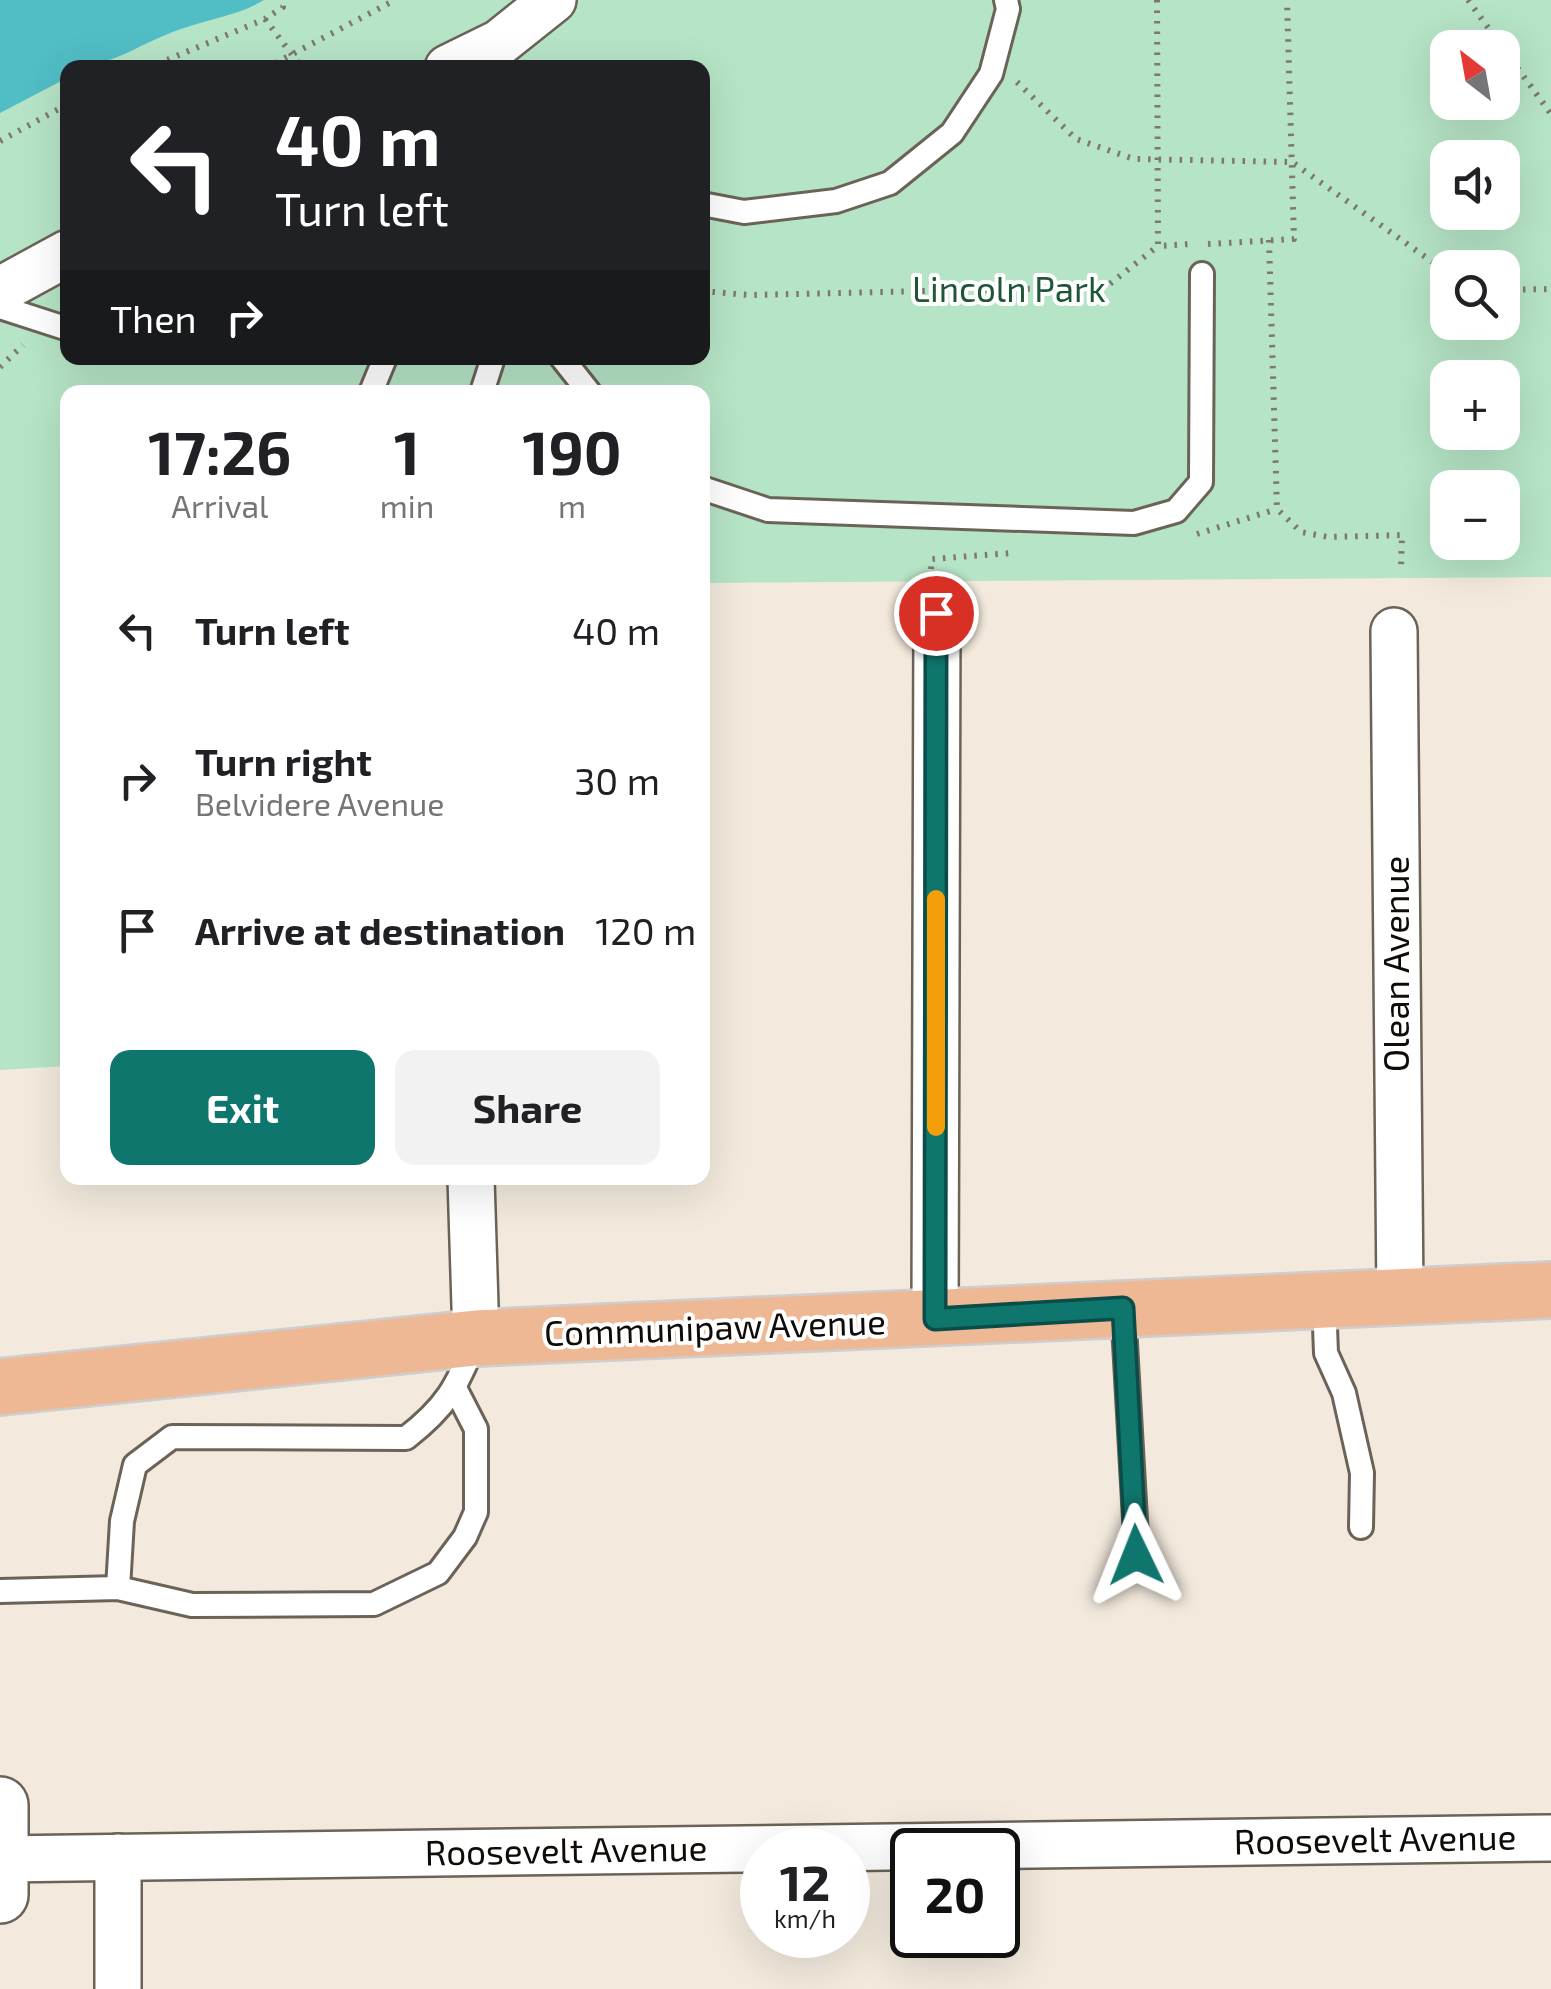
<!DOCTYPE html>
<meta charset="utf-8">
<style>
:root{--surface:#fff;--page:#f2f2f2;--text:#202124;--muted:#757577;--accent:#0f766e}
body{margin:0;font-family:"Exo 2",sans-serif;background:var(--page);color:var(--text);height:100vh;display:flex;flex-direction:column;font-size:38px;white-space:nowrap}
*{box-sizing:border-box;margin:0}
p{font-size:32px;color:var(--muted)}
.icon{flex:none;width:55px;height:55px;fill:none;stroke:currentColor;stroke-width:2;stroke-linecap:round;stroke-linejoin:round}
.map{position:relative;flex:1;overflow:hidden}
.sheet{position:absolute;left:60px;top:385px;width:650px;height:800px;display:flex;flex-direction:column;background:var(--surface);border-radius:20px;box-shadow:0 10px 40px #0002}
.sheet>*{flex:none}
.hud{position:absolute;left:60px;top:60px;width:650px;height:305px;border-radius:20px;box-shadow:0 10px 40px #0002;background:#202124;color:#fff;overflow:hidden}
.needle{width:65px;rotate:329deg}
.tools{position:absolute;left:1430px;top:30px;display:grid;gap:20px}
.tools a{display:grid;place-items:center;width:90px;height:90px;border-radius:20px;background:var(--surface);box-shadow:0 10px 40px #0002;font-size:50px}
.speed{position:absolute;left:740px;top:1828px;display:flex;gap:20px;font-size:50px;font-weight:700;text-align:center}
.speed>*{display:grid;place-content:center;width:130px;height:130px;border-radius:50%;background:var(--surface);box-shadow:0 10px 40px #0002;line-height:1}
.speed small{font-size:25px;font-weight:400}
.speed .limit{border:5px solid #111;border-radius:15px;background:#fff;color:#111}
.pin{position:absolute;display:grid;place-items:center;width:85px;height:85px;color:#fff;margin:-42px;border:5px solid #fff;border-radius:50%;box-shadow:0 2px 10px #0007}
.me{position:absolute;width:110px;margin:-55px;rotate:358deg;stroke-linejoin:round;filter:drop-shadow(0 0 8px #0008)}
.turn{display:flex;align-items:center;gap:35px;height:210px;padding:0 50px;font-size:45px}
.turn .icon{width:130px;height:130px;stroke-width:2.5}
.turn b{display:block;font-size:70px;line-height:85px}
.then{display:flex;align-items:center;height:95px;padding:0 50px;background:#0003;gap:20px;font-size:38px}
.eta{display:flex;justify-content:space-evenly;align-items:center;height:170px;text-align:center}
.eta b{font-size:60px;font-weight:700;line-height:70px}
.cta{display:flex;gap:20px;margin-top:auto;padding:20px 50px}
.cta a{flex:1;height:115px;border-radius:20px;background:var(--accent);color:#fff;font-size:40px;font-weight:700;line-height:115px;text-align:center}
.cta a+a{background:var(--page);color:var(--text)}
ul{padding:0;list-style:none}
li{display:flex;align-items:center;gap:30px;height:150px;padding:0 50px}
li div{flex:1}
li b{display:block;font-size:38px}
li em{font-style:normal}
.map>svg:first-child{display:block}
.green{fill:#b6e4c6;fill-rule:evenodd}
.water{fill:#51bdc5}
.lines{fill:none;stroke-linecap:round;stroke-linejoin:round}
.lane-casing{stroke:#6b6358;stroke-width:28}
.street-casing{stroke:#6b6358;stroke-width:50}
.secondary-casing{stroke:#6b6358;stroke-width:60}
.primary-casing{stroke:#cfcece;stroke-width:60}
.path{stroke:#7e7870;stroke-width:6;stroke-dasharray:2.5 8;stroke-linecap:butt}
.lane{stroke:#fff;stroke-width:22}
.street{stroke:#fff;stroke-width:45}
.secondary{stroke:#fff;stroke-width:55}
.primary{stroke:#eeb895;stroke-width:55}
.route-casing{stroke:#0a4d48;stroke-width:25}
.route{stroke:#0f766e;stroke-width:18}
.slow{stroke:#f59e0b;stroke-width:18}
.labels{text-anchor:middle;stroke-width:8;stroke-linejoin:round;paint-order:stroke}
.park-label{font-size:35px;fill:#205638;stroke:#fff}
.street-label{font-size:35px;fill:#0f0c08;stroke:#fff}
</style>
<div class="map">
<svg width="1551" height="1989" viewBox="0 0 1551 1989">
<rect width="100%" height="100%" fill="#f3eadd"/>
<!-- green -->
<path class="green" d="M0,0H1551V577L703,583L702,392H68L67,1066L0,1070ZM1448,48H1502V102H1448ZM68,68H702V358H68ZM1448,158H1502V212H1448ZM1448,268H1502V322H1448ZM1448,378H1502V432H1448ZM1448,488H1502V542H1448Z"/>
<!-- water -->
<path class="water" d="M0,0H264C239,15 212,18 184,28C143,41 111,68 68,68L67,78L0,113Z"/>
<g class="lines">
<!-- lane casing -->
<g class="lane-casing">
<g id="lane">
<path d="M702,204L744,212L836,201L890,183L952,133L991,74L1008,9L1006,0"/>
<path d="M0,307L68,329"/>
<path d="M562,358L589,392"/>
<path d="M371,392L385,358"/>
<path d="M482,392L493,358"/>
<path d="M702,488L768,510L1134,523L1176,511L1201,482L1202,274"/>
<path d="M1324,1301L1326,1353L1344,1393L1362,1473L1361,1527"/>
<path d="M1123,1308L1137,1555"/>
<path d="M118,1588L122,1521L135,1465L172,1437L406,1438C446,1407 457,1387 475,1341"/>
<path d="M0,1591L118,1588L192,1605L374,1604L438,1573L465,1537L476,1512V1429L456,1390"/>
</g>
</g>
<!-- street casing -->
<g class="street-casing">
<g id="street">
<path d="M448,68L499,43L553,0"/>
<path d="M0,290L68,253"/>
<path d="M1394,631L1400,1297"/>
<path d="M471,1178L476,1338"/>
<path d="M935,1319L937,613"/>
<path d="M0,1859L1551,1838"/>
<path d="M118,1989V1857"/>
</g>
</g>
<!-- secondary casing -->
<g class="secondary-casing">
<path id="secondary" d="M0,1805V1895"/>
</g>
<!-- primary casing -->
<g class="primary-casing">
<path id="primary" d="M0,1387L476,1338L1551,1290"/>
</g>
<!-- path -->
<g class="path">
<path d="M1157,0L1158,246L1191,244"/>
<path d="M1468,0L1551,114"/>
<path d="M265,19L302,68"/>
<path d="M148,68L265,19L283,7L281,0"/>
<path d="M266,68L395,0"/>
<path d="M1017,82L1076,139L1134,159L1292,162L1448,273"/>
<path d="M0,141L68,104"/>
<path d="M1269,240L1277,509L1301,532L1328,537L1402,535L1401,569"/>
<path d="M1208,244L1294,239L1287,0"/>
<path d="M1502,290L1551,289"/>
<path d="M702,291L749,295L1106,287L1158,246"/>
<path d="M0,367L23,345"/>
<path d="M1197,534L1277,509"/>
<path d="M931,569L932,559L1011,553"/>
</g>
<!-- lane -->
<use href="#lane" class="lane"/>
<!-- street -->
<use href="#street" class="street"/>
<!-- secondary -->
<use href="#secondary" class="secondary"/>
<!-- primary -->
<use href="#primary" class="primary"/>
</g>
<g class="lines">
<!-- route casing -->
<g class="route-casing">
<path id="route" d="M936,613L935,1319L1123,1308L1136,1555"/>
</g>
<!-- route -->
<use href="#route" class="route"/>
<!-- slow -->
<path class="slow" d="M936,1127V899"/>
</g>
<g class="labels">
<!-- park labels -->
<g class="park-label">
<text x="1009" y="302">Lincoln Park</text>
</g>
<!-- street labels -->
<g class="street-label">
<text transform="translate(1397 964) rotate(-90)" y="12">Olean Avenue</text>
<text transform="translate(715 1328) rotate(-2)" y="12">Communipaw Avenue</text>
<text transform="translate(1375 1840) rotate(-1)" y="12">Roosevelt Avenue</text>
<text transform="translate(566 1851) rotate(-1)" y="12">Roosevelt Avenue</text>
</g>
</g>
</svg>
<div class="tools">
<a><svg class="needle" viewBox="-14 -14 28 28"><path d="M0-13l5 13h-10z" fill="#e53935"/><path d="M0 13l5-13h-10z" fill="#757577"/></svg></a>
<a><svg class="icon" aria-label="sound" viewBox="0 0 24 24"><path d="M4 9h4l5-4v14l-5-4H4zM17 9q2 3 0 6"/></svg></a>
<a><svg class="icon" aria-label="search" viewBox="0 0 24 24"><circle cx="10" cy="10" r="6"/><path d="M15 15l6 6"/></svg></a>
<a>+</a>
<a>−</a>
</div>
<div class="speed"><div>12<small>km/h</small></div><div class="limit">20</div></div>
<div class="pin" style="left:936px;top:613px;background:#d93025"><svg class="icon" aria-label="arrive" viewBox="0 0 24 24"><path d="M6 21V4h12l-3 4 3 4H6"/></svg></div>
<svg class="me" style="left:1136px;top:1555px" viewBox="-20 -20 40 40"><path d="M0-17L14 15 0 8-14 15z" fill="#0f766e" stroke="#fff" stroke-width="4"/></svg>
<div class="hud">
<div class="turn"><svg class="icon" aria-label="left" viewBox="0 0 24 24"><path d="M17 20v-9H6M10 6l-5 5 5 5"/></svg><div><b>40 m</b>Turn left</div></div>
<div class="then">Then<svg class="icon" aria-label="right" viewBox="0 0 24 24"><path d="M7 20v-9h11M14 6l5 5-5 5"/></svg></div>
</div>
<section class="sheet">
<div class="eta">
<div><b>17:26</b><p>Arrival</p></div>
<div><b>1</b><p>min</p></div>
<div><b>190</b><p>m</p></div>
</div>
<ul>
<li><svg class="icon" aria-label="left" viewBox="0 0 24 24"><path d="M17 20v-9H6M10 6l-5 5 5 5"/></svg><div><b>Turn left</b></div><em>40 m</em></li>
<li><svg class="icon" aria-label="right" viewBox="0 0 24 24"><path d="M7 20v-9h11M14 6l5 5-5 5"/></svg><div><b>Turn right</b><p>Belvidere Avenue</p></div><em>30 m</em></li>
<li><svg class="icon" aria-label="arrive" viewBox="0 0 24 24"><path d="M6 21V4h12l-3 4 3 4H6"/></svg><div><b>Arrive at destination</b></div><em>120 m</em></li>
</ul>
<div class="cta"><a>Exit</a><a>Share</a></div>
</section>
</div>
